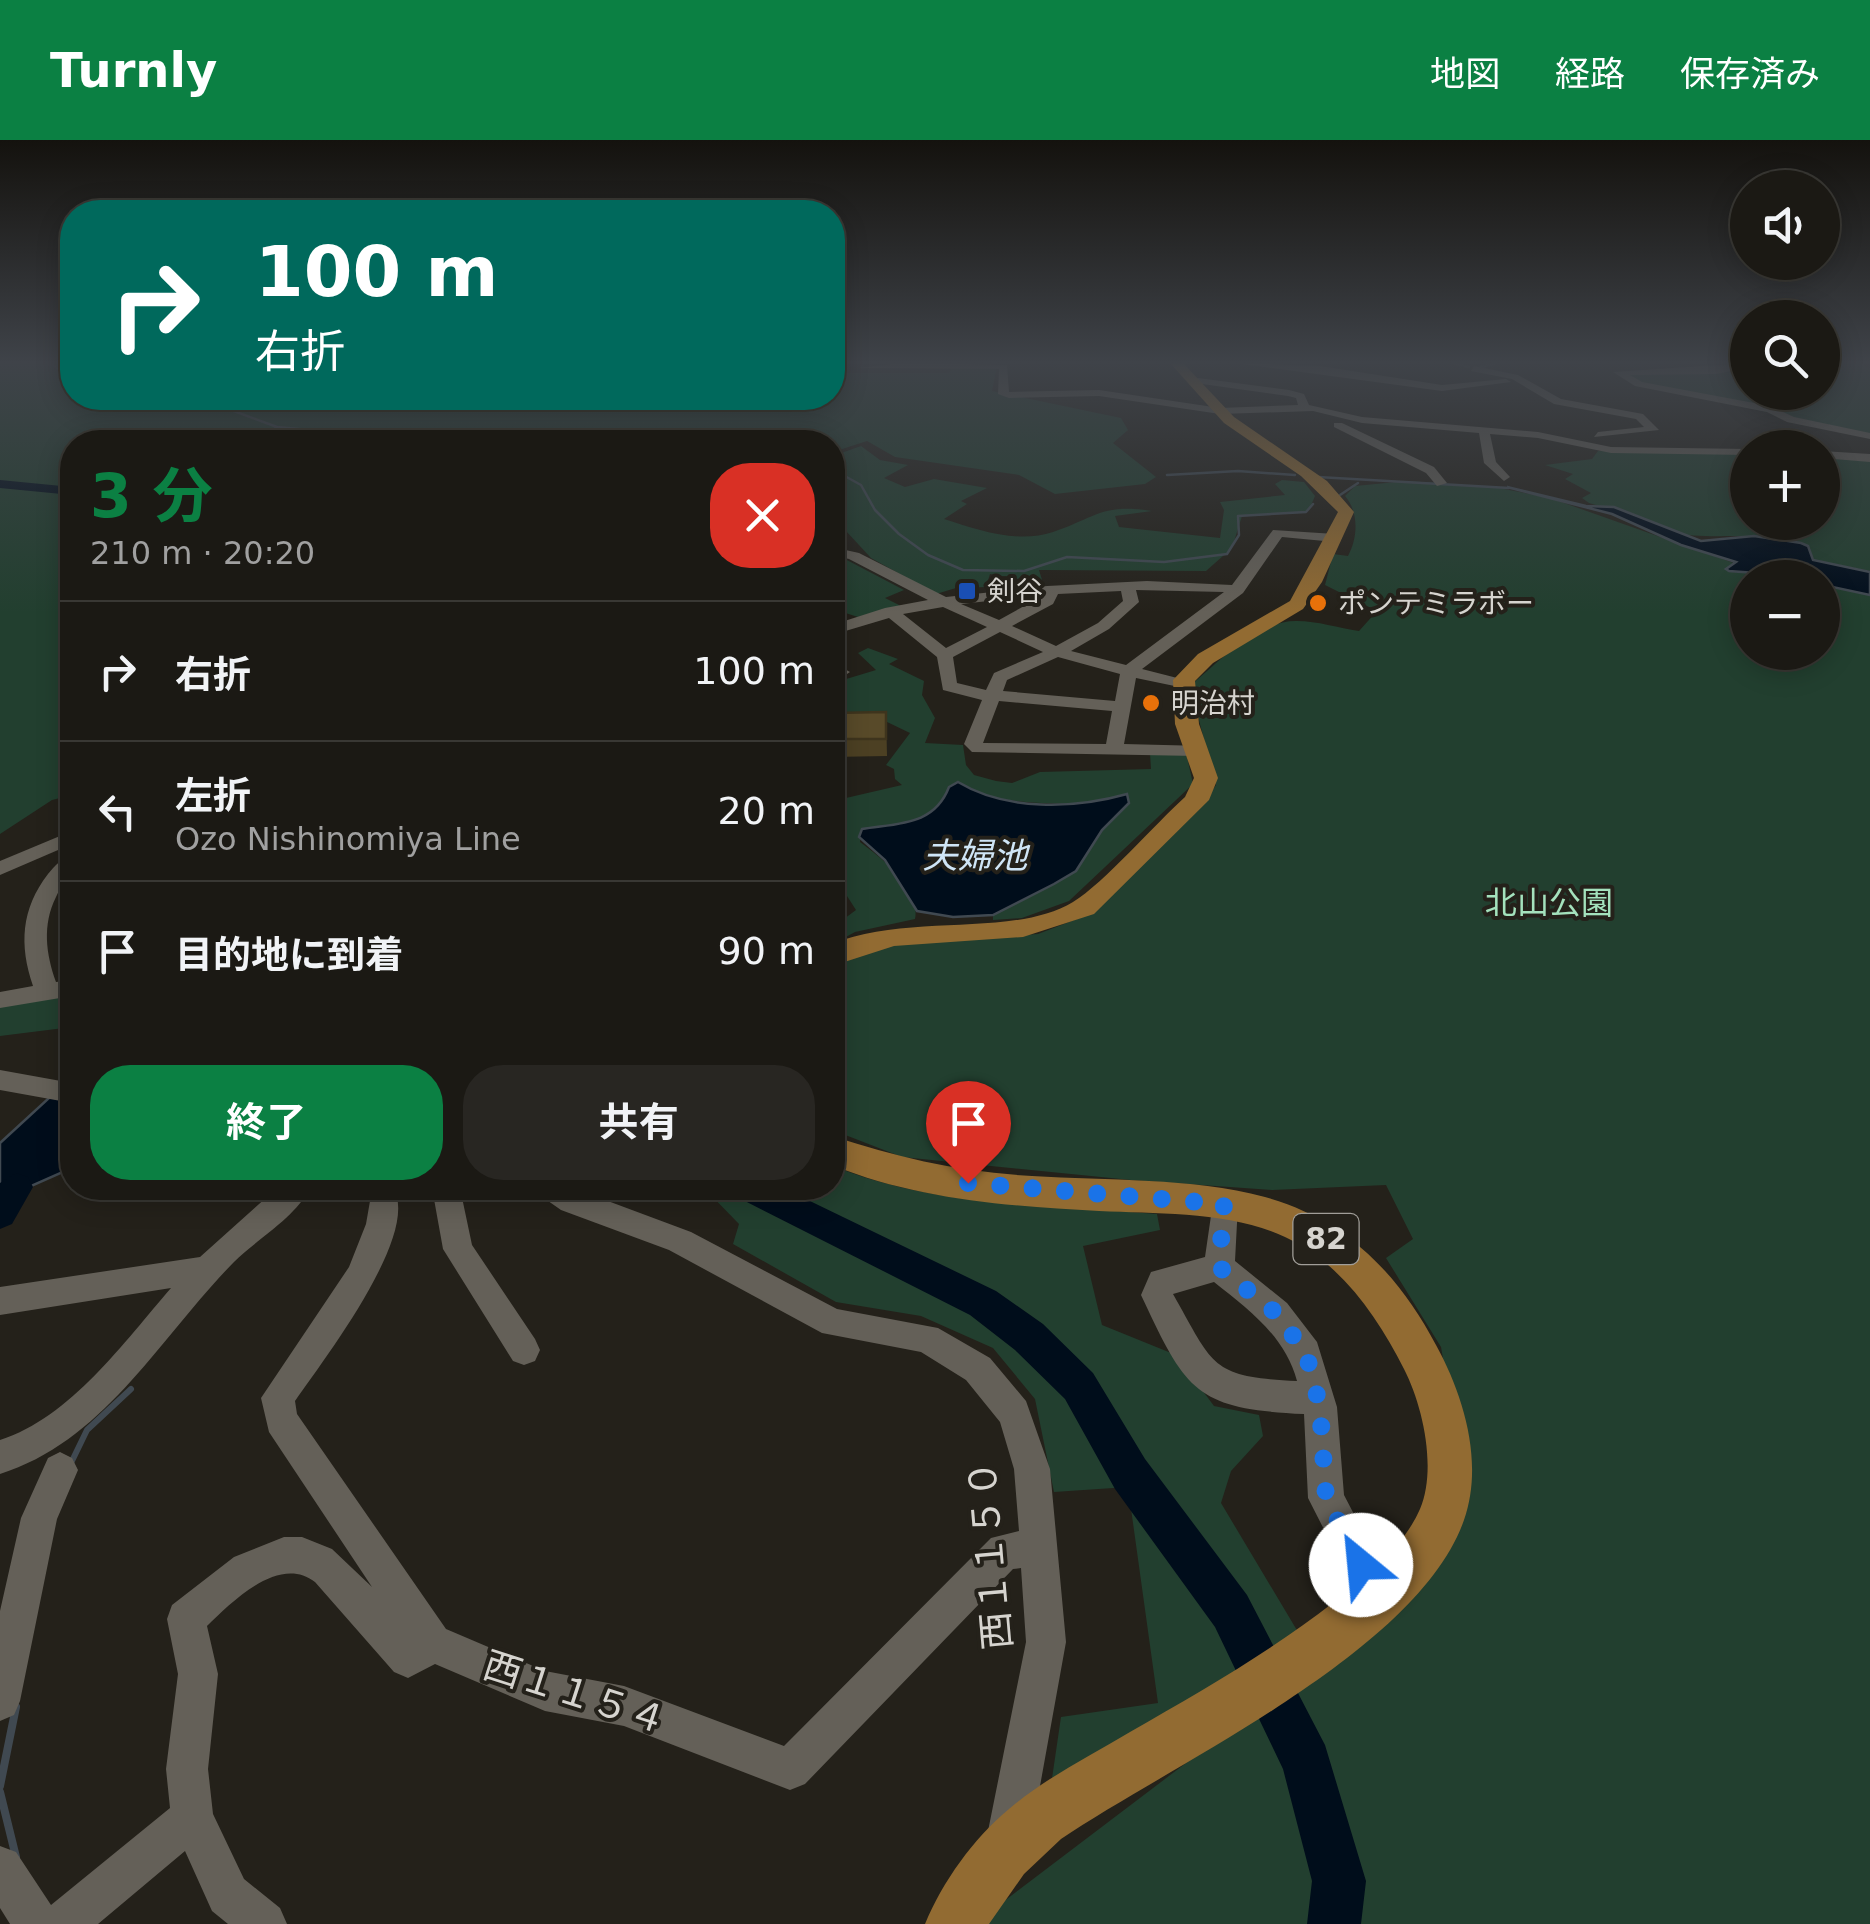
<!DOCTYPE html>
<html lang="ja">
<meta charset="utf-8">
<style>
:root{--surface:#1b1914;--page:#282622;--text:#f1f3f6;--muted:#a0a0a0;--line:#393834;--accent:#0b8043}
body{margin:0;font-family:"DejaVu Sans","Noto Sans JP",sans-serif;background:var(--page);color:var(--text);height:100vh;display:flex;flex-direction:column;font-size:38px;white-space:nowrap}
*{box-sizing:border-box;margin:0}
p{font-size:32px;color:var(--muted)}
.icon{flex:none;width:55px;height:55px;fill:none;stroke:currentColor;stroke-width:2;stroke-linecap:round;stroke-linejoin:round}
.map{position:relative;flex:1;overflow:hidden}
.sheet{position:absolute;left:60px;top:290px;width:785px;height:770px;display:flex;flex-direction:column;background:var(--surface);border-radius:40px;box-shadow:0 5px 25px #0003,0 0 0 2px var(--line)}
.sheet>*{flex:none}
.top-card{position:absolute;left:60px;top:60px;width:785px;height:210px;border-radius:40px;box-shadow:0 5px 25px #0003,0 0 0 2px var(--line);background:#00695c;color:#fff;overflow:hidden}
.fabs{position:absolute;left:1730px;top:30px;display:grid;gap:20px}
.fabs a{display:grid;place-items:center;width:110px;height:110px;border-radius:50%;background:var(--surface);box-shadow:0 5px 25px #0003,0 0 0 2px var(--line);font-size:50px}
.pin{position:absolute;display:grid;place-items:center;width:85px;height:85px;color:#fff;margin:-102px -42px;border-radius:50% 50% 50% 0;rotate:-45deg;box-shadow:0 0 10px #0007}
.pin .icon{rotate:45deg}
.me{position:absolute;width:110px;margin:-55px;rotate:332deg;stroke-linejoin:round;filter:drop-shadow(0 0 8px #0008)}
.turn{display:flex;align-items:center;gap:35px;height:210px;padding:0 30px;font-size:45px}
.turn .icon{width:130px;height:130px;stroke-width:2.5}
.turn b{display:block;font-size:70px;line-height:85px}
.round{display:grid;place-items:center;flex:none;width:105px;height:105px;border-radius:40px;background:var(--page)}
.headline{display:flex;align-items:center;justify-content:space-between;height:170px;padding:0 30px}
h1{font-size:60px;font-weight:700;line-height:75px;color:var(--accent)}
.button{display:flex;gap:20px;margin-top:auto;padding:20px 30px}
.button a{flex:1;height:115px;border-radius:40px;background:var(--accent);color:#fff;font-size:40px;font-weight:700;line-height:115px;text-align:center}
.button a+a{background:var(--page);color:var(--text)}
ul{padding:0;list-style:none}
li{display:flex;align-items:center;gap:30px;height:140px;padding:0 30px;border-top:2px solid var(--line)}
li div{flex:1}
li b{display:block;font-size:38px}
li em{font-style:normal}
header{display:flex;align-items:center;gap:60px;box-sizing:border-box;height:140px;padding:0 50px;background:var(--accent);color:#fff}
header strong{font-size:48px}
nav{display:flex;gap:55px;margin-inline-start:auto;font-size:35px}
.map>svg:first-child{display:block}
.green{fill:#223f2f}
.water{fill:#000d1b;stroke:#404951;stroke-width:2.5}
.lines{fill:none;stroke-linecap:round;stroke-linejoin:round}
.stream-far2{stroke:#404951;stroke-width:2.5}
.stream-far1{stroke:#404951;stroke-width:6}
.stream{stroke:#404951;stroke-width:8}
.river{fill:#000d1b;fill-rule:evenodd}
.minor{fill:#646058;fill-rule:evenodd}
.major{fill:#926b32;fill-rule:evenodd}
.wall{fill:#4c4023}
.building{fill:#584a29;stroke:#3e341d;stroke-width:2.5}
.route{stroke:#1a73e8;stroke-width:18;stroke-dasharray:0 32.4}
.transit-dot{fill:#1a4fb4;stroke:#24211a;stroke-width:4}
.food-dot{fill:#e8710a;stroke:#24211a;stroke-width:4}
.labels{text-anchor:middle;stroke-width:8;stroke-linejoin:round;paint-order:stroke}
.far-poi-label{font-size:28px;fill:#d6d4cf;stroke:#24211a;text-anchor:start}
.shield{fill:#24211a;stroke:#a19e99;stroke-width:2.5}
.shield-label{font-size:30px;font-weight:bold;fill:#d6d4cf}
.park-label{font-size:32px;fill:#a4e2bd;stroke:#24211a}
.water-label{font-size:35px;font-style:italic;fill:#cfe5f6;stroke:#24211a}
.near-street-label{font-size:38px;fill:#d6d4cf;stroke:#24211a}
</style>
<header>
<strong>Turnly</strong>
<nav><a>地図</a><a>経路</a><a>保存済み</a></nav>
</header>
<div class="map">
<svg width="1870" height="1784" viewBox="0 0 1870 1784">
<rect width="100%" height="100%" fill="#24211a"/>
<!-- green -->
<g class="green">
<path d="M0,223H72V258H832L833,223L839,233H949L952,227H997L992,251L1121,278L1128,290L1113,303L1156,337L1145,344L1055,354L1019,335L895,317L867,301L833,312L832,302H480L454,296L366,302H72V655L52,660L0,694Z"/>
<path d="M1823,223H1870L1861,225L1870,228V295L1641,244L1621,232L1747,225L1748,252H1822Z"/>
<path d="M861,306L880,320L908,325L884,338L905,347L934,339L987,348L961,361L967,364L944,379C978,390 1018,404 1053,392C1095,378 1102,363 1152,371L1115,376L1119,387L1220,398L1224,370L1220,362L1285,355L1275,344L1282,340L1304,342L1315,356L1309,370L1302,372L1242,376L1232,408L1206,431L1039,430L1043,443L990,434L986,447L956,448L936,454L871,418L833,377V316Z"/>
<path d="M1598,311L1747,314L1748,382H1822L1823,316L1870,319V431L1815,420C1785,382 1716,404 1672,392C1644,384 1617,371 1589,363L1582,358L1591,353L1565,339L1573,334L1545,325L1592,319Z"/>
<path d="M1407,341L1494,347L1550,358L1745,427L1792,437L1748,438V512H1822L1823,443L1870,452V1784H988L999,1765L1190,1620L1464,1337L1441,1207L1386,1118L1413,1099L1386,1045L1272,1050L1131,1040L902,1017L835,991L833,821L881,804L1038,794L1082,777L1203,664L1216,645L1190,546C1218,523 1257,480 1297,481C1317,481 1339,488 1359,491L1377,471L1325,445L1333,414L1348,416C1358,398 1359,372 1345,356L1355,346Z"/>
<path d="M843,418L904,450L885,458L901,466L858,477L833,469V427Z"/>
<path d="M868,508L898,519L889,524L924,541L922,555L935,578L925,603L963,605L966,625L974,635L996,641L1012,643L1040,632L1151,629L1150,613L1186,612L1193,644L1069,761L1022,778L993,780V775L1076,731L1102,690L1129,663L1127,655C1068,670 1007,664 949,647C934,686 898,683 862,689L860,702C882,718 921,749 915,779L855,792L833,804V787L856,770L838,742L833,741V661L902,645L895,639L894,629L886,625L910,593L885,581H833V543L876,530L858,513Z"/>
<path d="M72,854V887L0,896V867Z"/>
<path d="M833,1026C935,1067 1048,1065 1157,1074L1160,1090L1083,1106L1102,1185L1176,1215L1214,1266L1259,1275L1263,1296L1231,1331L1221,1363L1298,1492L1049,1659L1061,1577L1158,1563L1128,1347L1054,1352L1035,1259L993,1208L921,1176L836,1162L733,1104L739,1084L704,1048H832Z"/>
</g>
<!-- water -->
<g class="water">
<path d="M1507,347L1586,366L1614,367L1701,401L1754,396L1801,403L1808,406L1813,420L1870,432V455L1823,445L1822,438L1729,431L1726,429L1736,422L1681,405L1612,374Z"/>
<path d="M958,642C1006,671 1074,669 1127,654L1129,663L1102,690L1076,731L1054,744L993,775L953,777L917,771L885,720L859,697L862,689C898,683 934,686 949,647Z"/>
<path d="M50,957L72,961V1028L11,1055L0,1050V1003Z"/>
</g>
<g class="lines">
<!-- stream-far2 -->
<g class="stream-far2">
<path d="M48,223L72,236"/>
<path d="M1454,223L1469,227"/>
<path d="M1477,228L1497,223"/>
<path d="M175,258L223,267L277,287L395,298L456,296L544,302"/>
<path d="M256,302L277,287"/>
<path d="M572,302H695"/>
<path d="M832,329L861,345L875,370L899,394L928,415L963,430L1024,431L1067,417L1164,422L1227,414L1239,395L1238,376L1306,372L1313,364"/>
<path d="M1167,335L1238,331L1295,335"/>
<path d="M1318,337L1509,348"/>
<path d="M1340,355L1358,343"/>
</g>
<!-- stream-far1 -->
<path class="stream-far1" d="M71,1323L87,1290L131,1249"/>
<!-- stream -->
<g class="stream">
<path d="M0,1646L16,1567"/>
<path d="M0,1652L16,1717"/>
</g>
<!-- river -->
<g class="river">
<path d="M0,340L72,347V355L0,348Z"/>
<path d="M16,1033L28,1037L33,1047L12,1084L0,1089V1043Z"/>
<path d="M734,1048H783L996,1151L1043,1184L1093,1233L1145,1319L1247,1455L1325,1605L1366,1741L1361,1784H1307L1312,1741L1283,1629L1215,1487L1115,1349L1065,1259L1015,1210L970,1175L739,1058Z"/>
</g>
<!-- minor -->
<g class="minor">
<path d="M903,223L1007,225L1009,252L1099,250L1220,268L1298,265L1296,258L1288,256L1195,243L1198,238L1289,250L1304,254L1309,265L1362,277L1538,292L1611,307L1748,309V315L1611,313L1538,298L1490,294L1496,322L1510,337L1504,341L1484,323L1479,293L1362,283L1313,271L1220,274L1099,256L1009,258L998,254L999,229L857,228Z"/>
<path d="M1234,223L1320,226L1442,245L1506,239L1511,242L1442,251Z"/>
<path d="M1748,223V227L1717,234L1630,235L1642,242L1770,266L1794,277L1870,293V299L1787,282L1767,272L1635,246L1613,232Z"/>
<path d="M1474,226L1518,235L1561,259L1643,274L1659,290L1594,297L1598,292L1644,287L1636,279L1554,264L1512,239L1471,231Z"/>
<path d="M1334,283H1342L1434,327L1447,343L1437,346L1426,333L1334,287Z"/>
<path d="M1822,311L1870,314V322L1822,318Z"/>
<path d="M1273,390L1335,394L1342,398L1335,402L1282,397L1243,453L1142,529L1189,541V549L1136,538L1124,604L1204,606L1206,610L1197,616L972,612L964,604L982,560L943,550L937,517L889,478L832,495V485L885,468L928,460L849,419L832,415V407L859,413L946,457L1047,446L1147,441L1232,445ZM1136,450L1224,452L1126,525L1071,511L1109,489L1139,462ZM1121,451L1123,461L1098,483L1056,506L1012,486L1053,464L1058,454ZM1044,455L999,480L961,464ZM943,467L987,487L946,508L903,474ZM1000,492L1043,512L994,533L986,550L957,543L953,517ZM1058,517L1120,534L1115,561L1003,551L1007,540ZM999,561L1112,571L1106,604L983,603Z"/>
<path d="M832,522L850,532L832,544Z"/>
<path d="M72,691V704L0,735V721Z"/>
<path d="M72,715C73,734 64,740 56,757C42,785 46,814 56,842L72,840V856L0,868V852L33,846C19,805 21,769 48,734C55,726 61,718 72,715Z"/>
<path d="M0,930L72,943V963L0,950Z"/>
<path d="M277,1048H310C296,1077 257,1099 234,1122C160,1197 105,1301 0,1334V1300C70,1278 125,1201 171,1148L0,1175V1147L200,1117Z"/>
<path d="M362,1048H393C422,1093 322,1222 295,1261L297,1274L446,1489L545,1531L624,1546L784,1606L991,1398L1019,1391L1014,1329L1000,1282L966,1240L921,1212L822,1193L669,1110L561,1070L541,1056L537,1048H573L691,1092L837,1169L938,1188L990,1218L1026,1261L1050,1329L1066,1502L1031,1696L1024,1711L1009,1718L994,1711L987,1696L1026,1502L1021,1428L1013,1429L805,1644L790,1650L624,1586L545,1571L435,1524L408,1538L394,1532L315,1442C279,1414 232,1462 207,1486L218,1534L208,1629L213,1674L244,1739L280,1768L287,1784H228L212,1771L185,1711L98,1784H10L0,1768V1706L16,1712L51,1765L170,1668L166,1629L178,1534L167,1479L172,1465L234,1417L284,1397H302L332,1409L372,1447L269,1292L261,1258L349,1127L366,1084L370,1061Z"/>
<path d="M432,1048H460L472,1105L535,1199L540,1210L535,1221L524,1225L513,1221L443,1109Z"/>
<path d="M1224,1052L1234,1055L1238,1064L1235,1121L1287,1163L1317,1202L1337,1267L1344,1355L1398,1459L1392,1472L1379,1478L1366,1472L1308,1358L1304,1274C1195,1269 1186,1251 1141,1155L1151,1132L1205,1117L1214,1055ZM1214,1142C1249,1170 1285,1196 1297,1241C1210,1237 1214,1226 1173,1154Z"/>
<path d="M60,1312L72,1318L78,1330L57,1379L20,1561L14,1575L0,1581V1471L21,1378L48,1318Z"/>
</g>
<!-- major -->
<g class="major">
<path d="M1170,223H1183L1234,277L1327,341L1354,372L1322,442L1303,469L1213,523L1195,541L1199,584L1218,638L1209,660L1094,774L1023,797L894,806L832,826V804C907,773 1014,798 1073,762C1104,743 1155,684 1185,657L1194,638L1175,584L1173,540L1198,514L1290,461L1338,372L1301,336L1224,283Z"/>
<path d="M832,996C899,1018 961,1032 1032,1036C1108,1041 1190,1037 1265,1057C1345,1079 1398,1133 1436,1205C1464,1256 1484,1323 1464,1380C1418,1512 1175,1622 1061,1699L1024,1734L989,1784H925C943,1741 973,1699 1009,1669C1045,1638 1090,1616 1130,1592C1200,1552 1270,1512 1334,1462C1366,1437 1403,1408 1420,1369C1437,1329 1423,1266 1404,1229C1377,1176 1341,1123 1285,1097C1230,1071 1159,1074 1099,1071C1008,1066 918,1060 832,1025Z"/>
</g>
</g>
<!-- wall -->
<path class="wall" d="M886,572L887,616L832,617V573Z"/>
<!-- building -->
<path class="building" d="M886,572V599H832V573Z"/>
<!-- sky -->
<linearGradient id="sky" x2="0" y2="1"><stop stop-color="#14120e"/><stop offset="0.47" stop-color="#3f4349"/><stop offset="1" stop-color="#3f4349" stop-opacity="0"/></linearGradient>
<rect width="1870" height="473" fill="url(#sky)"/>
<g class="lines">
<!-- route -->
<path class="route" d="M968,1043L1224,1064L1219,1127L1276,1173L1306,1213L1320,1267L1326,1358L1361,1425"/>
</g>
<!-- markers -->
<rect class="transit-dot" x="957" y="441" width="20" height="20" rx="5"/>
<g class="food-dot">
<circle cx="1318" cy="463" r="10"/>
<circle cx="1151" cy="563" r="10"/>
</g>
<g class="labels">
<!-- far-poi labels -->
<g class="far-poi-label">
<text x="987" y="461">剣谷</text>
<text x="1338" y="473">ポンテミラボー</text>
<text x="1171" y="573">明治村</text>
</g>
<!-- shield labels -->
<rect class="shield" x="1293.5" y="1074" width="65" height="50" rx="8"/>
<g class="shield-label">
<text x="1326" y="1109">82</text>
</g>
<!-- park labels -->
<g class="park-label">
<text x="1549" y="774">北山公園</text>
</g>
<!-- water labels -->
<g class="water-label">
<text x="975" y="728">夫婦池</text>
</g>
<!-- near-street labels -->
<g class="near-street-label">
<text transform="translate(990 1415) rotate(-95)" y="13">西１１５０</text>
<text transform="translate(575 1553) rotate(18)" y="13">西１１５４</text>
</g>
</g>
</svg>
<div class="fabs">
<a><svg class="icon" aria-label="sound" viewBox="0 0 24 24"><path d="M4 9h4l5-4v14l-5-4H4zM17 9q2 3 0 6"/></svg></a>
<a><svg class="icon" aria-label="search" viewBox="0 0 24 24"><circle cx="10" cy="10" r="6"/><path d="M15 15l6 6"/></svg></a>
<a>+</a>
<a>−</a>
</div>
<div class="pin" style="left:968px;top:1043px;background:#d93025"><svg class="icon" aria-label="arrive" viewBox="0 0 24 24"><path d="M6 21V4h12l-3 4 3 4H6"/></svg></div>
<svg class="me" style="left:1361px;top:1425px" viewBox="-20 -20 40 40"><circle r="19" fill="#fff"/><path d="M0-13L10 11 0 6-10 11z" fill="#1a73e8"/></svg>
<div class="top-card">
<div class="turn"><svg class="icon" aria-label="right" viewBox="0 0 24 24"><path d="M7 20v-9h11M14 6l5 5-5 5"/></svg><div><b>100 m</b>右折</div></div>
</div>
<section class="sheet">
<div class="headline"><div><h1>3 分</h1><p>210 m · 20:20</p></div><a class="round" style="background:#d93025;color:#fff"><svg class="icon" aria-label="close" viewBox="0 0 24 24"><path d="M6 6l12 12M18 6L6 18"/></svg></a></div>
<ul>
<li><svg class="icon" aria-label="right" viewBox="0 0 24 24"><path d="M7 20v-9h11M14 6l5 5-5 5"/></svg><div><b>右折</b></div><em>100 m</em></li>
<li><svg class="icon" aria-label="left" viewBox="0 0 24 24"><path d="M17 20v-9H6M10 6l-5 5 5 5"/></svg><div><b>左折</b><p>Ozo Nishinomiya Line</p></div><em>20 m</em></li>
<li><svg class="icon" aria-label="arrive" viewBox="0 0 24 24"><path d="M6 21V4h12l-3 4 3 4H6"/></svg><div><b>目的地に到着</b></div><em>90 m</em></li>
</ul>
<div class="button"><a>終了</a><a>共有</a></div>
</section>
</div>
